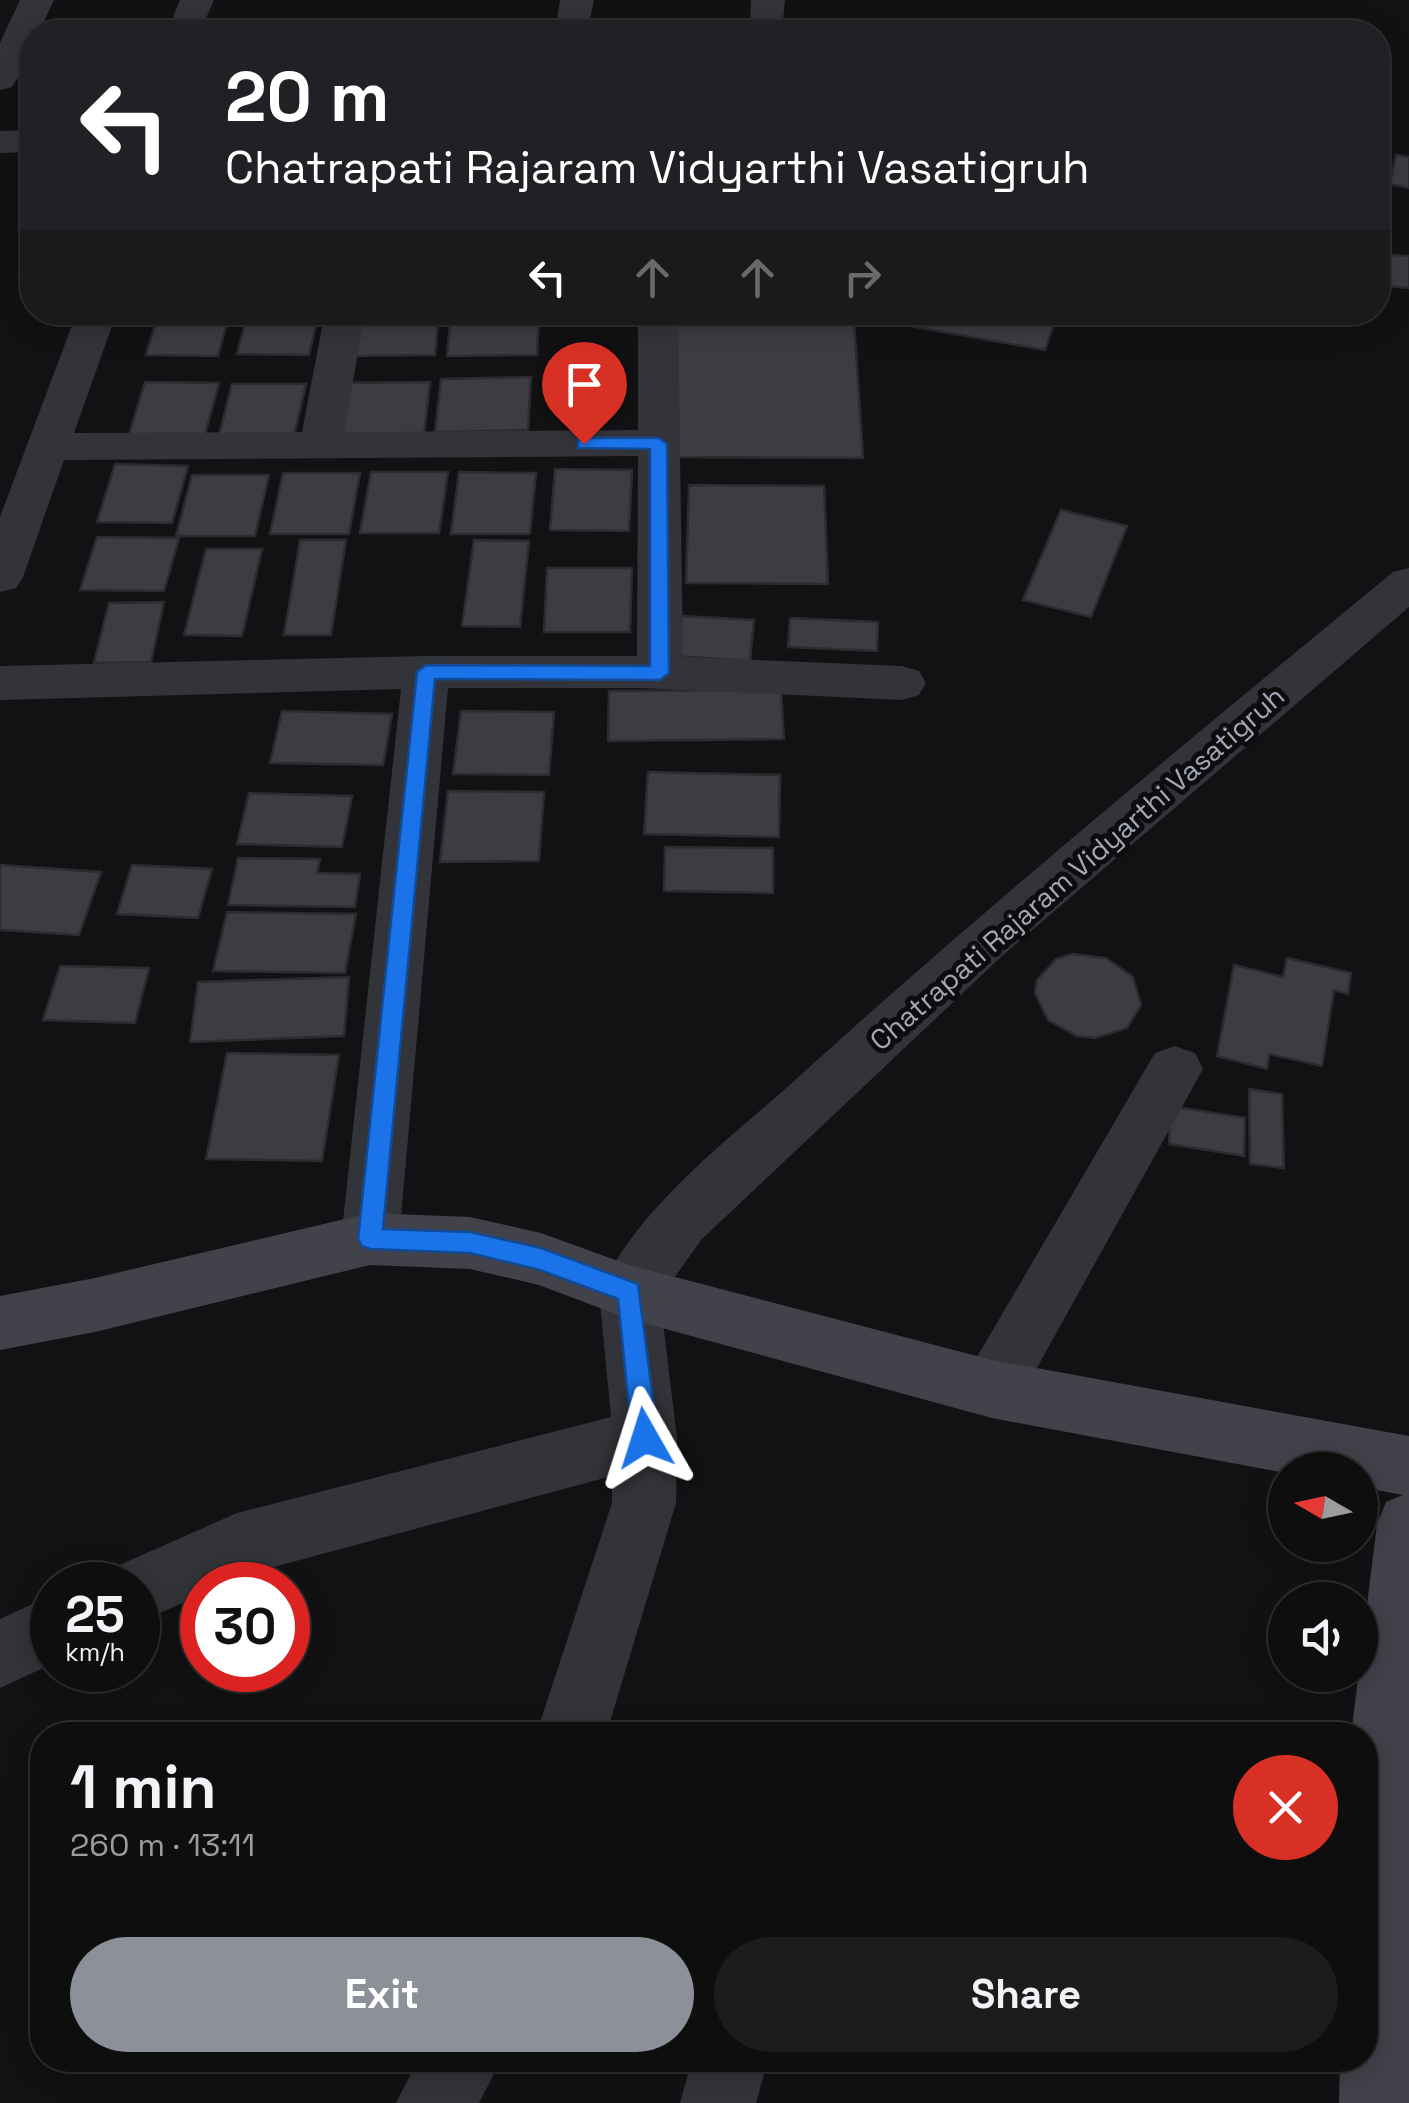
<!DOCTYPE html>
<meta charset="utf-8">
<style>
:root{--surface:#0e0e0f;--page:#1c1c1d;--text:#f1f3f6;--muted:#9b9c9e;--line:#2e2e2f;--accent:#8c9099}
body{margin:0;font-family:"Space Grotesk",sans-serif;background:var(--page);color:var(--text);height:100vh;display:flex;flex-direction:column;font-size:38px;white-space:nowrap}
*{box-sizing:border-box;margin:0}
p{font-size:32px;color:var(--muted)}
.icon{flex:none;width:55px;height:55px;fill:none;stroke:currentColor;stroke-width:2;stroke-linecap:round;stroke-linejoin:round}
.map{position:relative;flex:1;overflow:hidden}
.side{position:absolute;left:30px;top:1722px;width:1348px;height:350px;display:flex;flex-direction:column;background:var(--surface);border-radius:40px;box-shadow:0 5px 25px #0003,0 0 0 2px var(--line)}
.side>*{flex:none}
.guide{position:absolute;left:20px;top:20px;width:1370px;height:305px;border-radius:40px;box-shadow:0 5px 25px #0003,0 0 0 2px var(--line);background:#202124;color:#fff;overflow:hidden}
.needle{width:65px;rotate:279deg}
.controls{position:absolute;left:1268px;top:1452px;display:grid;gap:20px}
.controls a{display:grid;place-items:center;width:110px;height:110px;border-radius:50%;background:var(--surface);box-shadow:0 5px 25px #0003,0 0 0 2px var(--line);font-size:50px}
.speed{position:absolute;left:30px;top:1562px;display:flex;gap:20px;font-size:50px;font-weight:700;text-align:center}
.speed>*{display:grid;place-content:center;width:130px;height:130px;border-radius:50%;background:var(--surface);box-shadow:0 5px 25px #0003,0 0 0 2px var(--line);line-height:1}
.speed small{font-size:25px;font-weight:400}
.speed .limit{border:15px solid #d22;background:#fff;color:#111}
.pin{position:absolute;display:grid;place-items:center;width:85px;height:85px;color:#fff;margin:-102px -42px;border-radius:50% 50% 50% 0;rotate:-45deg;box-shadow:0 0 10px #0007}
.pin .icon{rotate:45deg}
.me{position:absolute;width:110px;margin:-55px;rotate:354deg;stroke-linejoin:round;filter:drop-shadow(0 0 8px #0008)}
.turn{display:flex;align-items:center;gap:35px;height:210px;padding:0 40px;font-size:45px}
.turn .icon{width:130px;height:130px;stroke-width:2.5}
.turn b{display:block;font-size:70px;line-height:85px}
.lanes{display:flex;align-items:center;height:95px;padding:0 40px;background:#0003;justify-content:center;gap:50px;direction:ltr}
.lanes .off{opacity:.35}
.round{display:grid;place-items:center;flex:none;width:105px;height:105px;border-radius:52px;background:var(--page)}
.head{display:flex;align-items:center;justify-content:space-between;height:170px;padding:0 40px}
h1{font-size:60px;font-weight:800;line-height:75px}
.primary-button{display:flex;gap:20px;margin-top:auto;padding:20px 40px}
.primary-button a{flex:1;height:115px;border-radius:60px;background:var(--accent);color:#fff;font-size:40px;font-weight:800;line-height:115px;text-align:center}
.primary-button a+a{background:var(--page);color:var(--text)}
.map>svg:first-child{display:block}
.building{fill:#3c3c42;stroke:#2c2c30;stroke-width:2.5}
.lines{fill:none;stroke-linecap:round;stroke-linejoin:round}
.street{fill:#333439;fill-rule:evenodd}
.secondary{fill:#41424a;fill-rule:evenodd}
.route{fill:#1a73e8;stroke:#114b97;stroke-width:2.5}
.labels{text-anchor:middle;stroke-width:10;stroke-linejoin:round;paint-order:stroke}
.street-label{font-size:28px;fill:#a3a7b6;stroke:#0d0d0f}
</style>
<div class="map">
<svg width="1409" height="2103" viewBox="0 0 1409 2103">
<rect width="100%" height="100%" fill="#121214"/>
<!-- building -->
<g class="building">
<path d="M1396,155L1409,157V188L1390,184Z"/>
<path d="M1378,254L1409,256V288L1378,285Z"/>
<path d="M159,312H230L218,356L146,355Z"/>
<path d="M248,312H319L309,355L237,354Z"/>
<path d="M351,312H439L435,355L345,356Z"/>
<path d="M451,312H539L537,355L447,356Z"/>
<path d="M916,312H1058L1045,350L910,326Z"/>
<path d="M671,320L854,321L863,458L668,457Z"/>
<path d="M531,377L528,430L435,432L441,379Z"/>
<path d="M145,382L219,383L204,438H128Z"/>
<path d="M430,382L424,435L331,437L339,383Z"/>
<path d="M232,384H306L293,440H218Z"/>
<path d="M115,464L188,466L172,523L97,522Z"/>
<path d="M555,469L632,470L629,531L550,530Z"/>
<path d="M371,472H448L439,533H360Z"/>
<path d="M459,472L536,473L530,534H451Z"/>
<path d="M283,473H360L349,534H270Z"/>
<path d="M192,475H269L255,536H176Z"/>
<path d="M689,485L824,486L828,584L686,583Z"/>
<path d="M1061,510L1127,526L1091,617L1023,600Z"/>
<path d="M97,537L179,538L164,591L80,590Z"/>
<path d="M300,540H346L331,635H284Z"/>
<path d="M474,540L529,541L520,627L462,626Z"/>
<path d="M206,549H262L242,636L184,635Z"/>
<path d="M547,568H632L630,632H544Z"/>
<path d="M164,602L151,662L94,663L109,603Z"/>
<path d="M682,616L754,620L750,661L676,656Z"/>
<path d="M790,618L878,622L877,651L788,647Z"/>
<path d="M781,690L784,739L608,741L609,691Z"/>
<path d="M282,711L392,714L383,765L270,763Z"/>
<path d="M461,711L554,712L549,775L453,774Z"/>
<path d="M648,772L780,775L779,837L644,834Z"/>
<path d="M448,791L544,792L539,861L440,862Z"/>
<path d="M249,793L352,796L342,847L237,844Z"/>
<path d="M665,847L773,848V893L664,891Z"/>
<path d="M238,858L320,859L317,873L360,874L355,907L228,905Z"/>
<path d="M0,865L101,872L79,935L0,930Z"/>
<path d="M132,865L212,869L198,918L117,914Z"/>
<path d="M227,912L356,914L345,973L213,971Z"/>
<path d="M1072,954L1106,958L1133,977L1141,1005L1127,1028L1095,1038L1077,1036L1048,1020L1035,993L1037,980L1056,959Z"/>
<path d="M1287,958L1351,973L1348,994L1334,990L1322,1066L1269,1054L1267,1069L1217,1056L1234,965L1283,977Z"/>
<path d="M60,966L149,968L135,1023L43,1020Z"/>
<path d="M349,977L344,1036L190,1042L198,982Z"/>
<path d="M227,1053L339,1055L322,1161L206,1159Z"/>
<path d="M1249,1089L1282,1094L1284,1168L1250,1164Z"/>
<path d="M1171,1106L1245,1118L1244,1156L1169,1144Z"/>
</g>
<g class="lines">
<!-- street -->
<g class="street">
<path d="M20,0H54L39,32H32C32,52 23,71 12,87L0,90V43Z"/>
<path d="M180,0H214L200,32H167Z"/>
<path d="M560,0H594L587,32H555Z"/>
<path d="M751,0H785L782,32H750Z"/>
<path d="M32,130V152L0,153V131Z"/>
<path d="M77,312H117L74,433L302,432L325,312H365L344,432L638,430V312H678L683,657L902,666L919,671L926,683L919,695L902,700L641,688H448L399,1239L391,1257L370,1265L349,1257L341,1239L401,689L0,700V666L426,656H637L638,456L64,460L23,577L16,588L0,592V517Z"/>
<path d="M1409,568V607L1002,956L701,1240L660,1298L677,1438L676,1503L606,1735H536L612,1503V1476L244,1575L222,1585H202V1594L138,1623V1585H107L115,1567L237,1513L611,1417L599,1292C641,1202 732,1138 804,1072C995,899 1194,736 1393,572Z"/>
<path d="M1175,1046L1195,1053L1203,1069L1014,1409L992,1418L970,1409L961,1389L970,1369L1155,1053Z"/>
<path d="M52,1595V1664L0,1688V1619Z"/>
<path d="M418,2060H501L479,2103H396Z"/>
<path d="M692,2060H768L756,2103H680Z"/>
</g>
<!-- secondary -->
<path class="secondary" d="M370,1213L470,1217L541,1233L629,1265L992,1360L1409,1436V2103H1339L1340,2060H1365V1735H1351L1377,1524L1386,1502L1403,1495L1360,1487V1470L1285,1473L992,1418L629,1319L539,1285L470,1269L370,1265L95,1332L0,1350V1296L95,1278Z"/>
</g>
<!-- route -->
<path class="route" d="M584,438H659L667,444L669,673L660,680L435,679L383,1229L470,1232L541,1248L638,1284L658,1438L654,1447L645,1451L636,1447L632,1438L618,1299L540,1270L470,1253L370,1249L362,1246L358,1239L417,672L426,665L650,666V449L578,448V440Z"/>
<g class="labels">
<!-- street labels -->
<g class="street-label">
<text transform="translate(1077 868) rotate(-41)" y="10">Chatrapati Rajaram Vidyarthi Vasatigruh</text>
</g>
</g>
</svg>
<div class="controls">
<a><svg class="needle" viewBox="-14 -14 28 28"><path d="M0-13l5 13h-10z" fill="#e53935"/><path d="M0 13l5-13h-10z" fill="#9b9c9e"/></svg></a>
<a><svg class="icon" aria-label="sound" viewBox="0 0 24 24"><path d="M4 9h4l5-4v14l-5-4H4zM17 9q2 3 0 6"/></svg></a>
</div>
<div class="speed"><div>25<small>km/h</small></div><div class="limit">30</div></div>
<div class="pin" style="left:584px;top:444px;background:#d93025"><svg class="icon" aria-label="arrive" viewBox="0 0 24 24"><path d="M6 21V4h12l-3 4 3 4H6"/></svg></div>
<svg class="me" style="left:645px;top:1438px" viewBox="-20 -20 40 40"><path d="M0-17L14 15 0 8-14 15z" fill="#1a73e8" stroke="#fff" stroke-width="4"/></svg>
<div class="guide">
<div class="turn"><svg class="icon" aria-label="left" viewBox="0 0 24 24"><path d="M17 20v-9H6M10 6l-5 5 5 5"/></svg><div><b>20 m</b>Chatrapati Rajaram Vidyarthi Vasatigruh</div></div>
<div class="lanes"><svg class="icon" aria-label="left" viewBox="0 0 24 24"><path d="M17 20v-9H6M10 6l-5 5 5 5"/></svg><svg class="icon off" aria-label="ahead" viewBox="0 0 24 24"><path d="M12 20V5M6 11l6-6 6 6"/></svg><svg class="icon off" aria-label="ahead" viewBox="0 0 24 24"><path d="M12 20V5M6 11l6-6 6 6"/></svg><svg class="icon off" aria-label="right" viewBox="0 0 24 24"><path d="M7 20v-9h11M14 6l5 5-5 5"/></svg></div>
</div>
<section class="side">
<div class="head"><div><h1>1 min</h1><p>260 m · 13:11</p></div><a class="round" style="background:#d93025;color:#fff"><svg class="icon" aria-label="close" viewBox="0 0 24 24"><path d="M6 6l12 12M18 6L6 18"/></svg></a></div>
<div class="primary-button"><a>Exit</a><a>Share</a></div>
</section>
</div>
